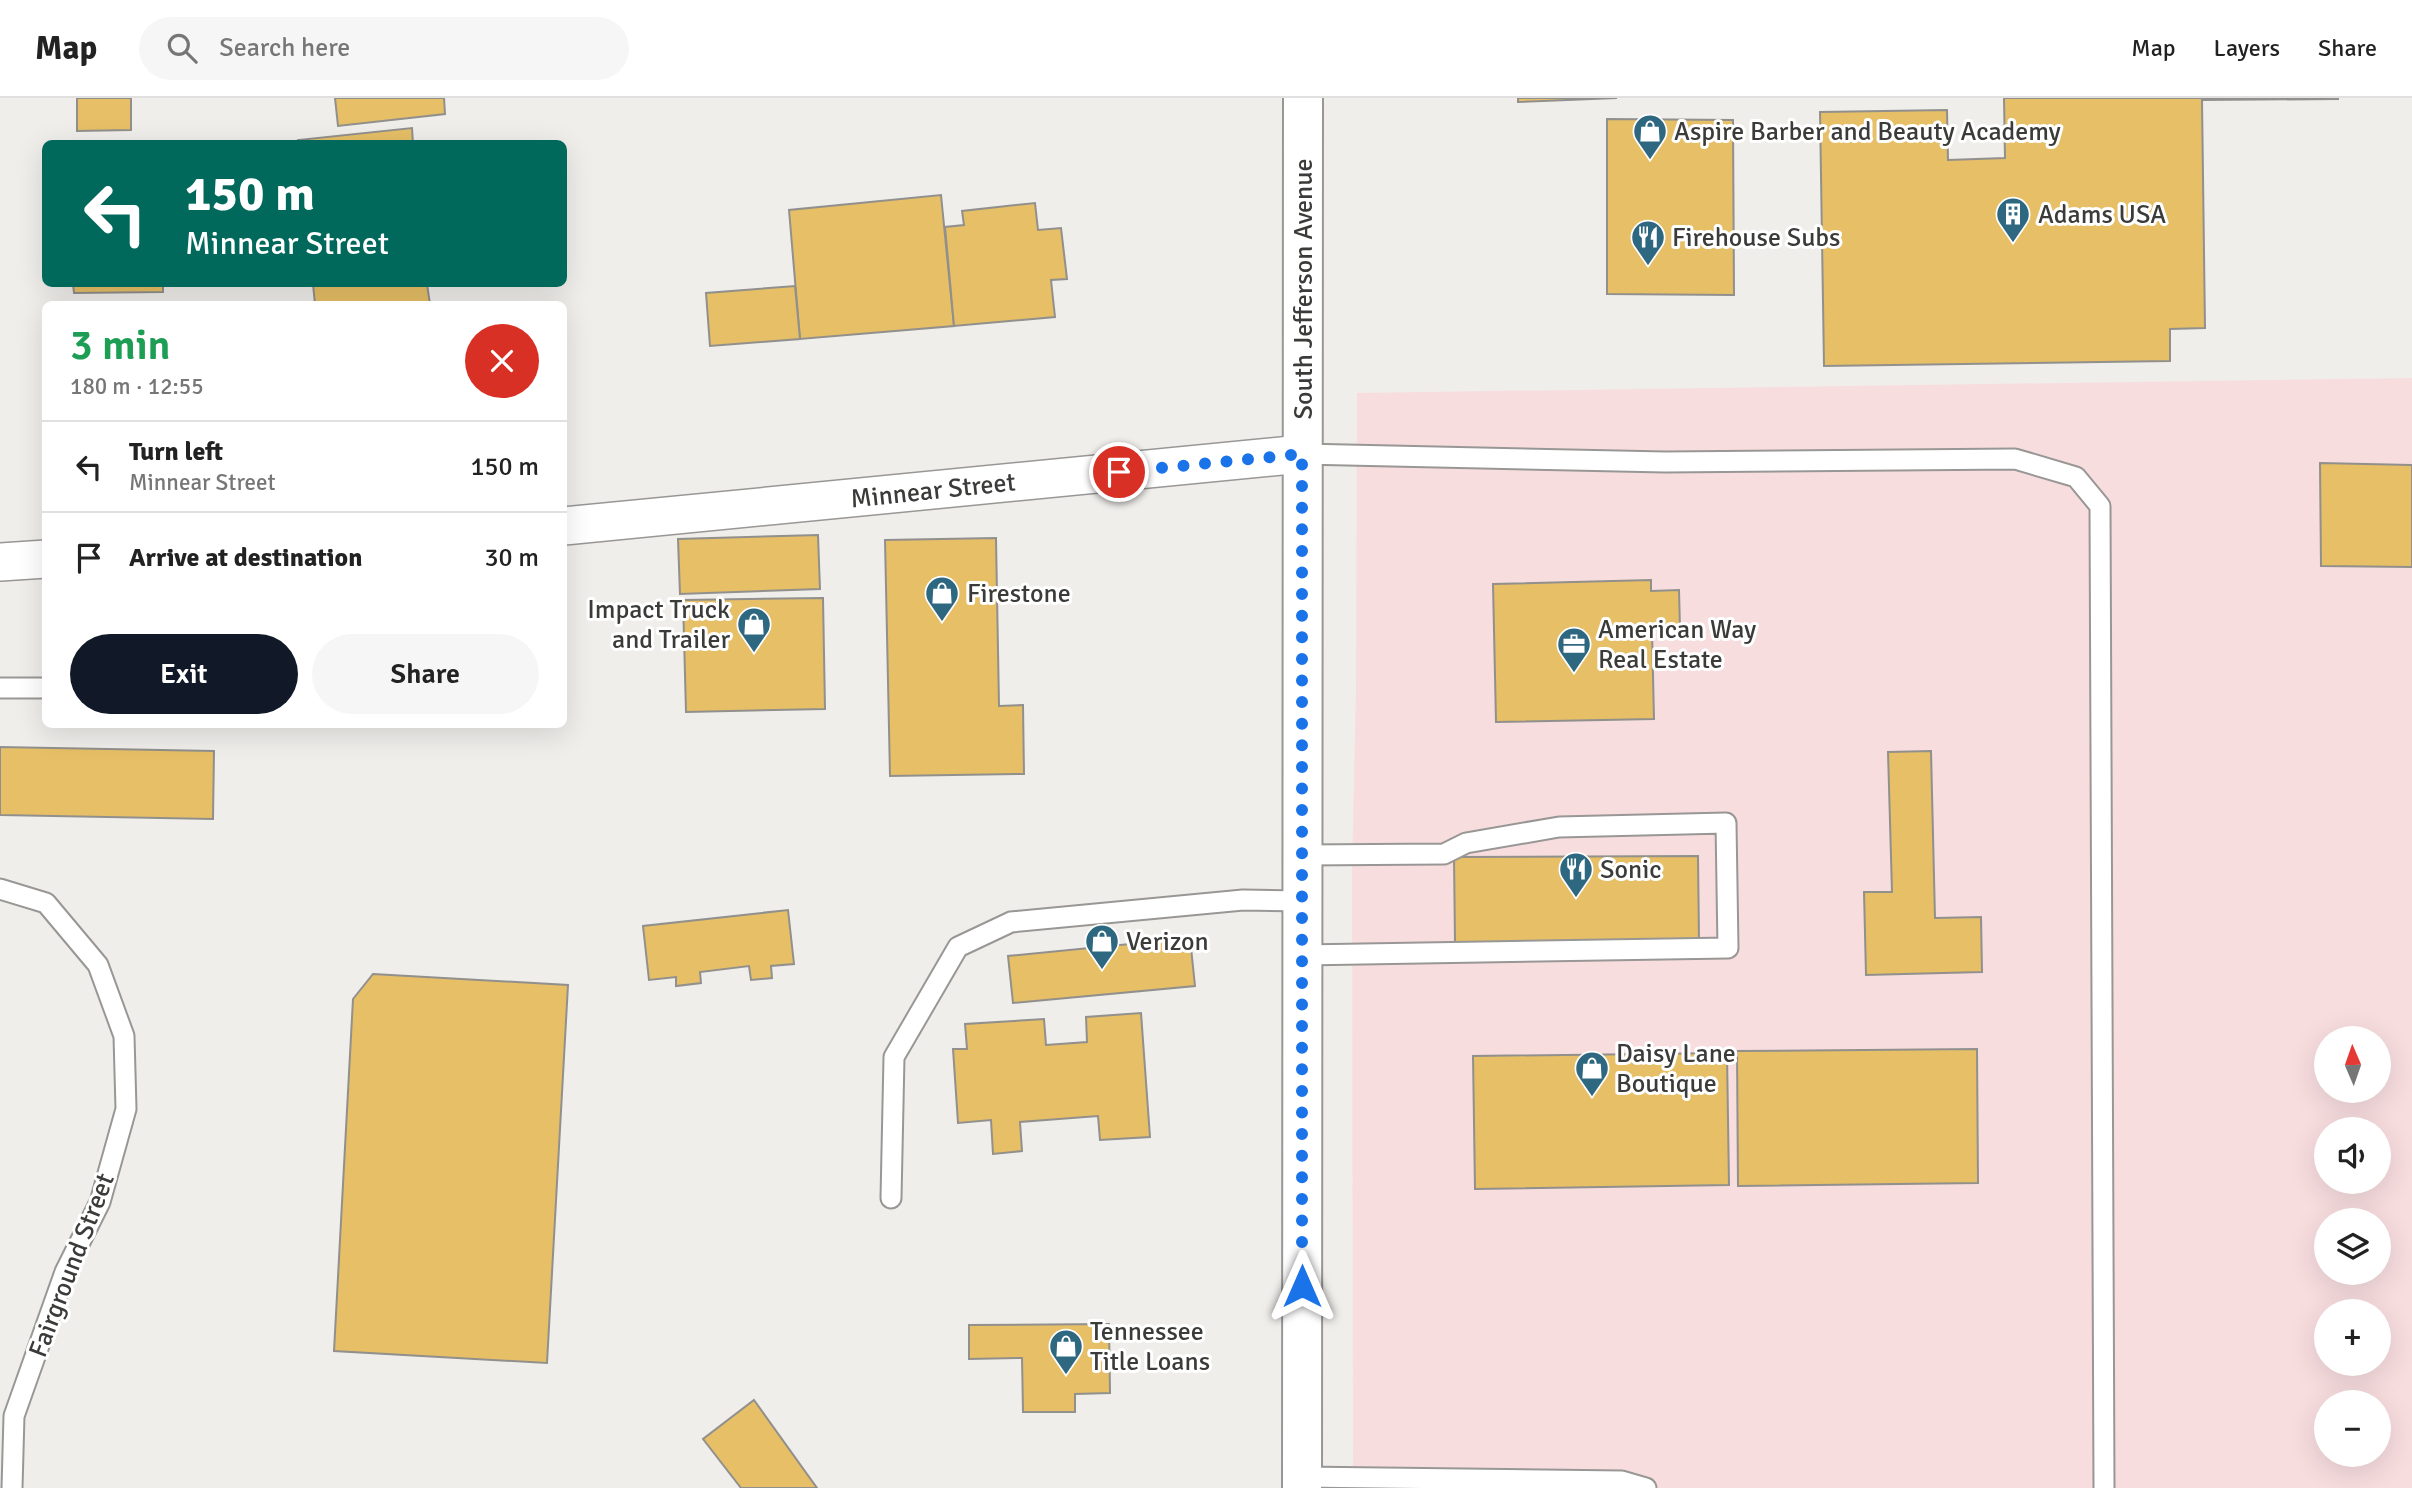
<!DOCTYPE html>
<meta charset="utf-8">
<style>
:root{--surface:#fff;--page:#f6f6f6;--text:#222;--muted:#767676;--line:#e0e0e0;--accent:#111827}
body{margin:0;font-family:Signika,sans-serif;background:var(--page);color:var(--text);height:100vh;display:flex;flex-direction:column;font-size:26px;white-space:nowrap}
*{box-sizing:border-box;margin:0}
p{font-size:23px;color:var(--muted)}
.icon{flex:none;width:38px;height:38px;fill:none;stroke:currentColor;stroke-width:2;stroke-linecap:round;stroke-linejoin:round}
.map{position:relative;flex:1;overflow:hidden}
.sheet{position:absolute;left:42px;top:203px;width:525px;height:427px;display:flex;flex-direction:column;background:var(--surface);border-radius:10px;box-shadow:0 7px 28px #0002}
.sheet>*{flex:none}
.banner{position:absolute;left:42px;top:42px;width:525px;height:147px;border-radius:10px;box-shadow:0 7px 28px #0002;background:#00695c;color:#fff;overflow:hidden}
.needle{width:46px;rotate:358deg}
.fabs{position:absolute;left:2314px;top:928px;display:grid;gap:14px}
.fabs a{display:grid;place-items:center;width:77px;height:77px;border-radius:50%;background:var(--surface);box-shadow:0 7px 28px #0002;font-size:35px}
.pin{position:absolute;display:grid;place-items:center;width:60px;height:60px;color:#fff;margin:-30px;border:4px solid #fff;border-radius:50%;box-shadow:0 2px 7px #0007}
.me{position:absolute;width:77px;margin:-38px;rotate:0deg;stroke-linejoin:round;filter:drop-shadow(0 0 5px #0008)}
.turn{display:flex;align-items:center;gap:24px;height:147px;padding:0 28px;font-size:32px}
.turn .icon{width:91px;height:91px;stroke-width:2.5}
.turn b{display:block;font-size:49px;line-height:60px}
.round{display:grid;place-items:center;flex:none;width:74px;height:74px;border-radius:37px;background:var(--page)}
.overview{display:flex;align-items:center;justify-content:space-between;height:119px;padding:0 28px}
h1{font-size:42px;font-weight:600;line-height:52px;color:#1e9e55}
.button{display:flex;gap:14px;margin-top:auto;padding:14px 28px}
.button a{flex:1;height:80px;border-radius:42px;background:var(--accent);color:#fff;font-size:28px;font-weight:600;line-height:80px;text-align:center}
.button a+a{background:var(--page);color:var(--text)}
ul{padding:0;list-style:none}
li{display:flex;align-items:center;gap:21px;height:91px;padding:0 28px;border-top:2px solid var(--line)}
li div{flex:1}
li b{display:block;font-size:26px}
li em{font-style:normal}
header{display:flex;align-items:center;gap:42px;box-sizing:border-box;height:98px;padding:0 35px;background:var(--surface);border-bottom:2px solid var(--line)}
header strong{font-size:33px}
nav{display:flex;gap:38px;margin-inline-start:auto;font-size:24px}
.search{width:490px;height:63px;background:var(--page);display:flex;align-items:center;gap:18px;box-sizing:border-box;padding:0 24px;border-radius:38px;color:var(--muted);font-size:26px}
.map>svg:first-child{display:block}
.commercial{fill:#f8dddf;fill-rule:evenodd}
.building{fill:#e6bf66;stroke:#91908d;stroke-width:2}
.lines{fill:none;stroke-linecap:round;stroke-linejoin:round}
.lane-casing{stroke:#999795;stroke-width:23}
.street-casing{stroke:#999795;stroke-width:40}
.primary-casing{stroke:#999795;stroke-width:42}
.lane{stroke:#fff;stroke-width:19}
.street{stroke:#fff;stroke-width:37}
.primary{stroke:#fff;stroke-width:38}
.route{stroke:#1a73e8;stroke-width:12;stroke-dasharray:0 21.6}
.labels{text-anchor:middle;stroke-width:6;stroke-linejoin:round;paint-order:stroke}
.poi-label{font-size:26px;fill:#3b3b3a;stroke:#fff;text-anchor:start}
.street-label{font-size:26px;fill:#3b3b3a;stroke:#fff}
</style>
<header>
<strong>Map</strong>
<div class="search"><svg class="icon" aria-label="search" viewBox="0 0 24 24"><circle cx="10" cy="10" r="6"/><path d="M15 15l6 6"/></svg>Search here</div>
<nav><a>Map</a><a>Layers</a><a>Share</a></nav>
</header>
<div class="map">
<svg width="2412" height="1390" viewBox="0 0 2412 1390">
<rect width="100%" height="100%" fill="#f0eeeb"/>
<!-- commercial -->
<path class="commercial" d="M2412,280V1390H1353L1352,774L1356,593L1357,295ZM2326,940H2378V992H2326ZM2326,1031H2378V1083H2326ZM2326,1122H2378V1174H2326ZM2326,1213H2378V1265H2326ZM2326,1304H2378V1356H2326Z"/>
<!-- building -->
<g class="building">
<path d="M77,0H131V32L77,33Z"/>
<path d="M335,0H444L445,16L338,28Z"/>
<path d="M1518,0H1617L1518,4Z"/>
<path d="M2004,0H2338V1L2202,2L2205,230L2170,231V263L1824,268L1820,14L1947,12L1948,62L2005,60Z"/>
<path d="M1607,21L1733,22L1734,197L1607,196Z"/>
<path d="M412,30L413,46H299L298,42Z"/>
<path d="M941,97L954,228L800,241L789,112Z"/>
<path d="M1035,105L1038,132L1061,130L1067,181L1051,182L1055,219L954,228L945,129L964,127L962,113Z"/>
<path d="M73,186H163V194L74,195Z"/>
<path d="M313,186H427L430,206H315Z"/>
<path d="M795,188L800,241L710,248L706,195Z"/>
<path d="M2320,365L2412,367V469L2321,468Z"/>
<path d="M818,437L820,491L680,496L678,441Z"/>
<path d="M996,440L999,608L1023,607L1024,676L890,678L885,442Z"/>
<path d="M1651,482V493L1679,492L1680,531L1652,532L1654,621L1496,624L1493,486Z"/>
<path d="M823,500L825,611L686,614L683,502Z"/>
<path d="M0,649L214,653L213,721L0,717Z"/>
<path d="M1931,653L1935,820L1981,819L1982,874L1866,877L1864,794H1892L1888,654Z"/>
<path d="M1698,758L1699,843L1455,845L1454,759Z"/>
<path d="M788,812L794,866L771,868L772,880L751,882L749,868L700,874L701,885L676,888V879L649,882L643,828Z"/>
<path d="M1190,840L1195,888L1013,905L1008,858Z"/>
<path d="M373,876L568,887L547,1265L334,1253L353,901Z"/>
<path d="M1141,915L1150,1039L1100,1042L1098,1018L1020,1024L1022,1053L993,1056L991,1022L958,1025L953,951H967L965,926L1044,921L1046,947L1087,944L1086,919Z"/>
<path d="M1977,951L1978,1085L1738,1088L1737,953Z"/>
<path d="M1727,955L1729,1087L1475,1091L1473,958Z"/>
<path d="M1109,1226L1110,1295L1075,1296V1314H1023L1022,1260L969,1261V1227Z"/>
<path d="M754,1302L817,1390H741L703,1341Z"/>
</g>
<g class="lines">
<!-- lane casing -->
<g class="lane-casing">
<g id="lane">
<path d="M1302,356L1665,364L2015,361L2076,379L2100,408L2104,1390"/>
<path d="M0,590H46"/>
<path d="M0,791L46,805L98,867L124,938L126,1011L100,1104L65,1174L14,1318L12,1390"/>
<path d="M1303,857L1728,850L1726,725L1559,729L1466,745L1444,756L1303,757"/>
<path d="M891,1100L894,959L958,849L1011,824L1243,802L1303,803"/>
<path d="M1301,1379L1622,1383L1646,1390"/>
</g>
</g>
<!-- street casing -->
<g class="street-casing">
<g id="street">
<path d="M564,428L1302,356"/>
<path d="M0,464L46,461"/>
</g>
</g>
<!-- primary casing -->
<g class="primary-casing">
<path id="primary" d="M1302,1390L1303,0"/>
</g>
<!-- lane -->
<use href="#lane" class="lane"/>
<!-- street -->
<use href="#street" class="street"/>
<!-- primary -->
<use href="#primary" class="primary"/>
</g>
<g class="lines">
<!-- route -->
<path class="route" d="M1119,374L1302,356V1188"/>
</g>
<!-- icons -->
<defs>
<g id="shop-pin" transform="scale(1.75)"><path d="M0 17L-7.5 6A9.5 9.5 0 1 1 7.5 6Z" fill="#2d6880" stroke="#fff"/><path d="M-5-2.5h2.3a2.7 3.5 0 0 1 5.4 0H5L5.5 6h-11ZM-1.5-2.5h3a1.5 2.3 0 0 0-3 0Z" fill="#fff"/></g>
<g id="building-pin" transform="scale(1.75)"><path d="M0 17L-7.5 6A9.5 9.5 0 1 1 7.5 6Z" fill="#2d6880" stroke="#fff"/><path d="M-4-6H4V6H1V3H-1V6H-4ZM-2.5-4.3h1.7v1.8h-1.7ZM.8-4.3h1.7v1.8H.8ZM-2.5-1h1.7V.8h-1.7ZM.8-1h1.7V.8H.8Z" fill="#fff"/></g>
<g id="restaurant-pin" transform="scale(1.75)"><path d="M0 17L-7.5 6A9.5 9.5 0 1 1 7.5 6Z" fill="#2d6880" stroke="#fff"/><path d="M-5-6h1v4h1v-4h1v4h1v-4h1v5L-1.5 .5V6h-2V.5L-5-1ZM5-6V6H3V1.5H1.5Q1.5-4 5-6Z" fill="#fff"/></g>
<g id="office-pin" transform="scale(1.75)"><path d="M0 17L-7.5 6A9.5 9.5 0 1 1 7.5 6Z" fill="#2d6880" stroke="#fff"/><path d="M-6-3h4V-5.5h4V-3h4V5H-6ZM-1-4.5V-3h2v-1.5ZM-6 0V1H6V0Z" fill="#fff"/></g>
</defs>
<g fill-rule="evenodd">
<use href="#shop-pin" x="1650" y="33"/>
<use href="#building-pin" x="2013" y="116"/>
<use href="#restaurant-pin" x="1648" y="139"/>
<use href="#shop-pin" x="942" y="495"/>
<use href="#shop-pin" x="754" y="526"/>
<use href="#office-pin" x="1574" y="546"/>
<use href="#restaurant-pin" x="1576" y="771"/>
<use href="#shop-pin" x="1102" y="843"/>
<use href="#shop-pin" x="1592" y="970"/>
<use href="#shop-pin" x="1066" y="1248"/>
</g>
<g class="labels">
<!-- poi labels -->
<g class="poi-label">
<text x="1674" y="42">Aspire Barber and Beauty Academy</text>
<text x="2038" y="125">Adams USA</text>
<text x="1672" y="148">Firehouse Subs</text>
<text x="967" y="504">Firestone</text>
<text x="730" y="520" text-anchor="end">Impact Truck<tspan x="730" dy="30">and Trailer</tspan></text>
<text x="1598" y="540">American Way<tspan x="1598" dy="30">Real Estate</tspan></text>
<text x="1600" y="780">Sonic</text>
<text x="1126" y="852">Verizon</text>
<text x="1616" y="964">Daisy Lane<tspan x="1616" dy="30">Boutique</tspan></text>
<text x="1090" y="1242">Tennessee<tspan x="1090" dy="30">Title Loans</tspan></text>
</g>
<!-- street labels -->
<g class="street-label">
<text transform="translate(1303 191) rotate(-90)" y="9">South Jefferson Avenue</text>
<text transform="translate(933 392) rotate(-6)" y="9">Minnear Street</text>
<text transform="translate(71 1167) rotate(-69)" y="9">Fairground Street</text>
</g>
</g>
</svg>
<div class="fabs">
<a><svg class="needle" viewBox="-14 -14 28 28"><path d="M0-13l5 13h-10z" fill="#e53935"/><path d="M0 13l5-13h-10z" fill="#767676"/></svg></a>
<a><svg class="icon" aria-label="sound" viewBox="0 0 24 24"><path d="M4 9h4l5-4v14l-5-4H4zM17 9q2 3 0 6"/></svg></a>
<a><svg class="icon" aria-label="layers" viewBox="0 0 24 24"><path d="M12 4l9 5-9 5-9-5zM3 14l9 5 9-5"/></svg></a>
<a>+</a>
<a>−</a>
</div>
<div class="pin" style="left:1119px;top:374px;background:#d93025"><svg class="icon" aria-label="arrive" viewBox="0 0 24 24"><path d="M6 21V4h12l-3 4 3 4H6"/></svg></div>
<svg class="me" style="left:1302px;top:1188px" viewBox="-20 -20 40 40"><path d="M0-17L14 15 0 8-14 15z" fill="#1a73e8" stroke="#fff" stroke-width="4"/></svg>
<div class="banner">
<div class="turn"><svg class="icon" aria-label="left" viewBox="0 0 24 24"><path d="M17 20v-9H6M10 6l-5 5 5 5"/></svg><div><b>150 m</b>Minnear Street</div></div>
</div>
<section class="sheet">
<div class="overview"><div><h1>3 min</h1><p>180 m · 12:55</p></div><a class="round" style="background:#d93025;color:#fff"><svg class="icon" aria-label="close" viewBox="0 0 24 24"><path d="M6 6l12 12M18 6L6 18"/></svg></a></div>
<ul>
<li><svg class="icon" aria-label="left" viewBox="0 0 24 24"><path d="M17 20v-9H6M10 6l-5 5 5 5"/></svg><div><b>Turn left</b><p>Minnear Street</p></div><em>150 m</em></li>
<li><svg class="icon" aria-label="arrive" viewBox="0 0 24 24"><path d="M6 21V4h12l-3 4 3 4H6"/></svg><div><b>Arrive at destination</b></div><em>30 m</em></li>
</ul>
<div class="button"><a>Exit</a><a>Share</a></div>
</section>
</div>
